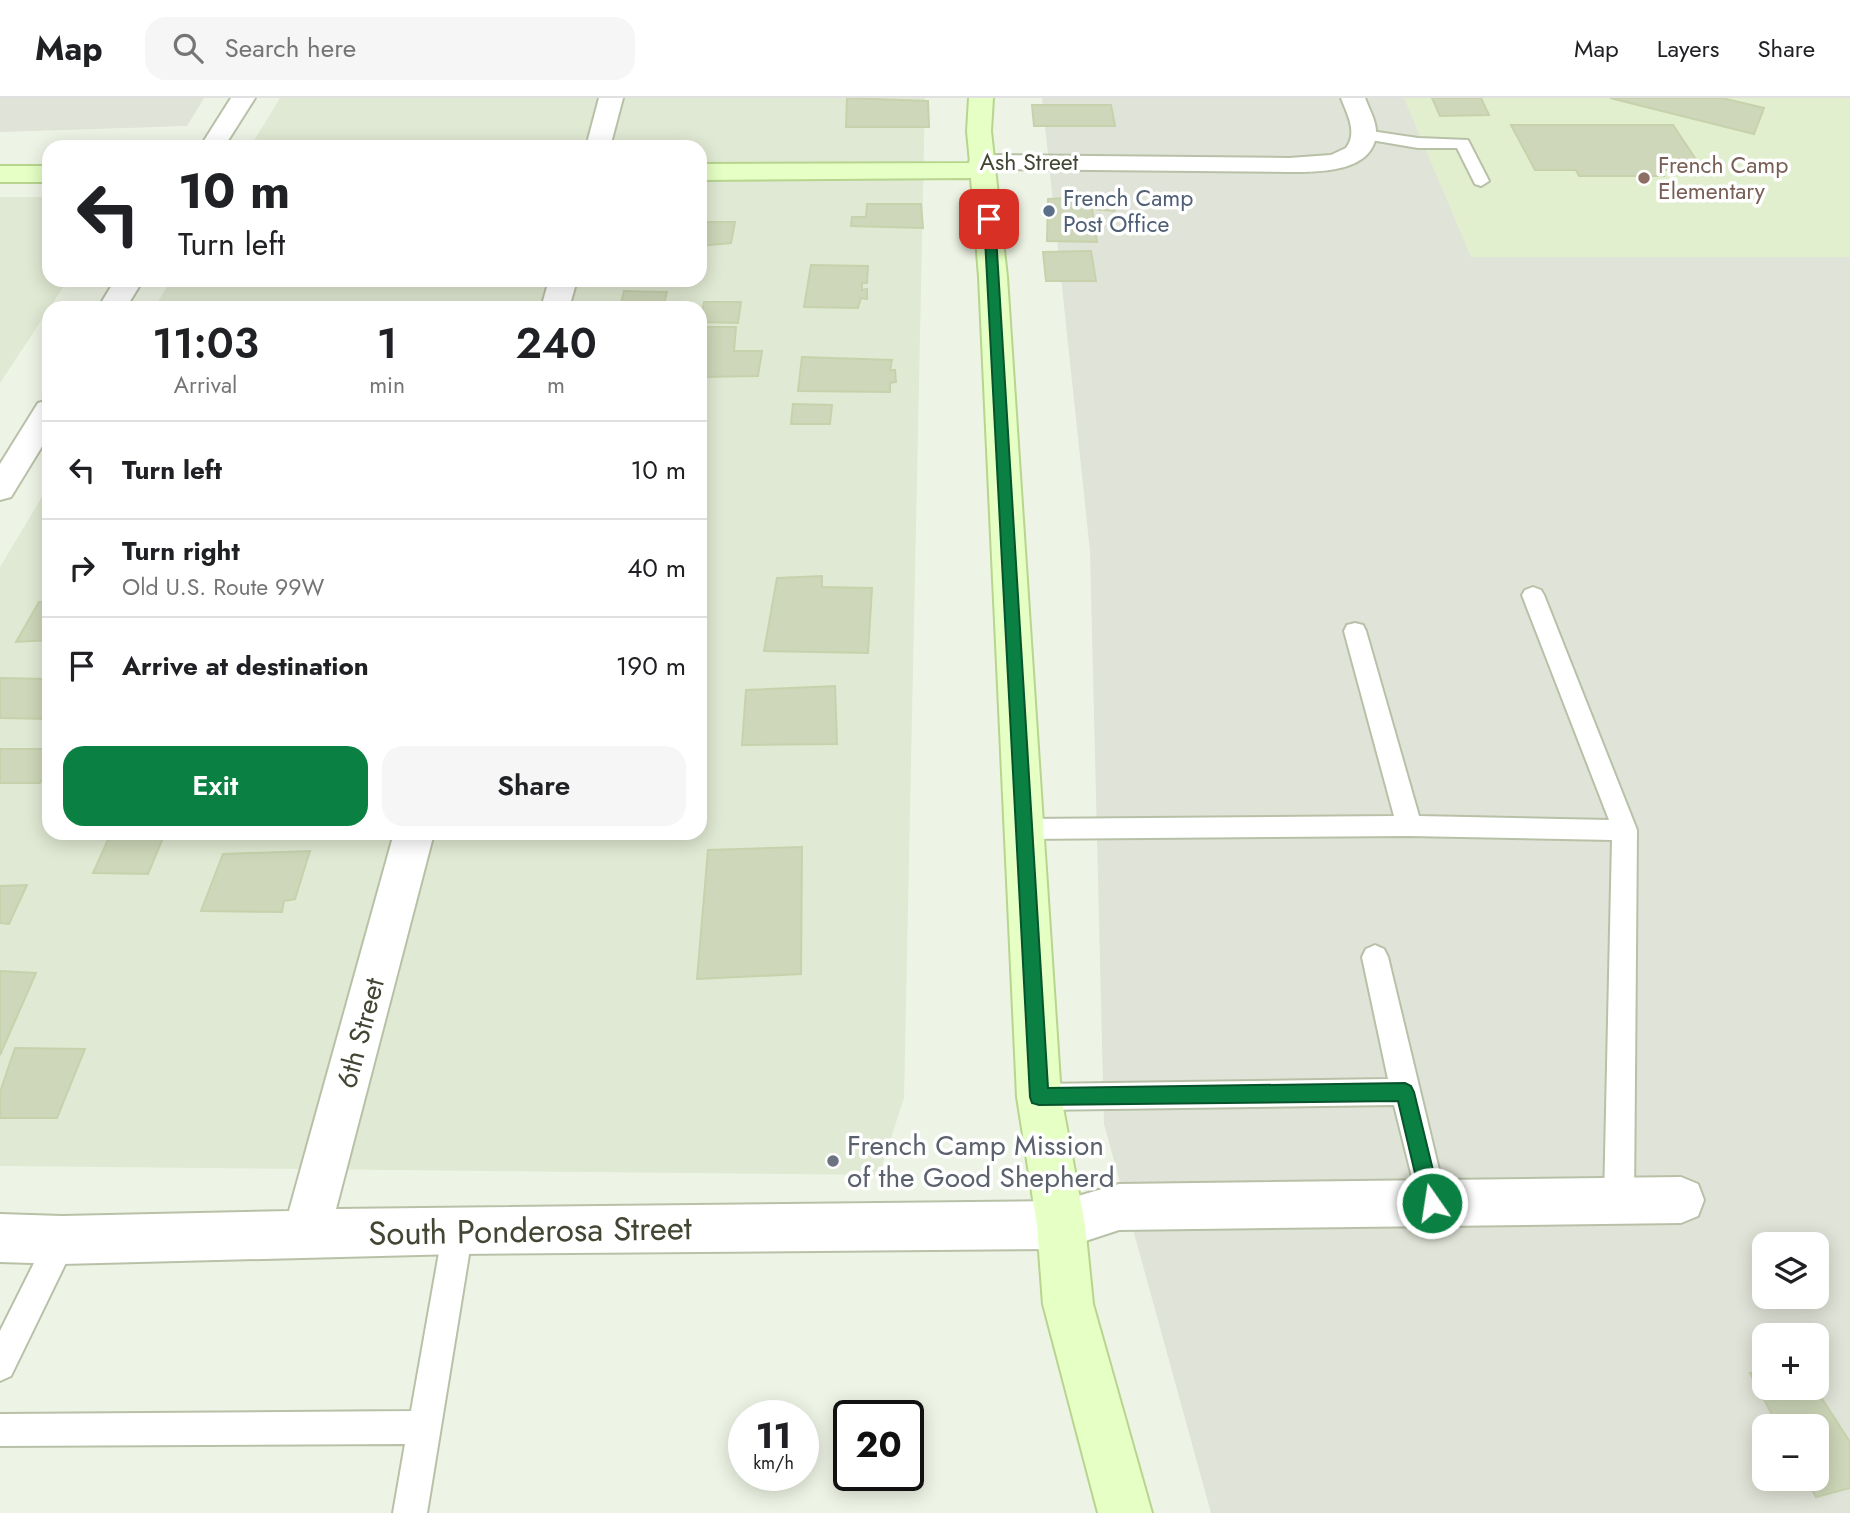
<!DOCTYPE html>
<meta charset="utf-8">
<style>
:root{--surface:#fff;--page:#f6f6f6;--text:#202124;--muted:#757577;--line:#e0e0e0;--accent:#0b8043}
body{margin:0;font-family:Jost,sans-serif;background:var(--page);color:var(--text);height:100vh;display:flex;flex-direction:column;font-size:26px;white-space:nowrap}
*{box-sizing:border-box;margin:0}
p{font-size:23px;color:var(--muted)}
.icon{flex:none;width:38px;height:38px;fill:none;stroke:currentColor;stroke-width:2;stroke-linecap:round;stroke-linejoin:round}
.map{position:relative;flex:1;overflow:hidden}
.sheet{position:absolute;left:42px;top:203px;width:665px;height:539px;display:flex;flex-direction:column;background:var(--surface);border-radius:21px;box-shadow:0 4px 18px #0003}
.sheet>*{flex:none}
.top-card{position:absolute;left:42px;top:42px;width:665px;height:147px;border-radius:21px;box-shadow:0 4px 18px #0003;background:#fff;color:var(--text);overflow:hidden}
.controls{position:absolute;left:1752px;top:1134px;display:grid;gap:14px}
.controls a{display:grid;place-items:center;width:77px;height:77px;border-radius:14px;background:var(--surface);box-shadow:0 4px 18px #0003;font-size:35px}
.speed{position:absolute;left:728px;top:1302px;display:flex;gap:14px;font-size:35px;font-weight:700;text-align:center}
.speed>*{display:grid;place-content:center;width:91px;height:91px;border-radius:50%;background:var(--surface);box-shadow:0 4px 18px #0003;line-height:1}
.speed small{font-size:18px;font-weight:400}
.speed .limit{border:4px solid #111;border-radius:10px;background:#fff;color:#111}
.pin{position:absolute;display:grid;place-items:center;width:60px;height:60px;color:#fff;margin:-30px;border-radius:14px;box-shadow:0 4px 10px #0006}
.me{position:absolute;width:77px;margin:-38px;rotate:347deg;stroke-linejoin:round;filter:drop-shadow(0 0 5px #0008)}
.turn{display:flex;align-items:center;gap:24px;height:147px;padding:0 21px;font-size:32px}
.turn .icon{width:91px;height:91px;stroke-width:2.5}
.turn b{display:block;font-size:49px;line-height:60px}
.eta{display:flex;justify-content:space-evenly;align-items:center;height:119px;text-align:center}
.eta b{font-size:42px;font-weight:600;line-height:49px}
.action{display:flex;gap:14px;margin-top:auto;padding:14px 21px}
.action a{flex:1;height:80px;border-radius:21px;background:var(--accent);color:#fff;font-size:28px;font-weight:600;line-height:80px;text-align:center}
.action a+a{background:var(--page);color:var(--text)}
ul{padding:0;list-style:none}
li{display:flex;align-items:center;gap:21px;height:98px;padding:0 21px;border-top:2px solid var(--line)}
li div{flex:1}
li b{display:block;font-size:26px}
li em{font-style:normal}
header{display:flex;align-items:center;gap:42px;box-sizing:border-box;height:98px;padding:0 35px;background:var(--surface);border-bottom:2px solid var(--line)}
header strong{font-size:33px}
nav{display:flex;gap:38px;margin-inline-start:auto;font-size:24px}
.search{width:490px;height:63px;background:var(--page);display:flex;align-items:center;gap:18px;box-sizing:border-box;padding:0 24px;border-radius:21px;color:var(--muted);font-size:26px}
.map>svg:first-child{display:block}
.residential{fill:#e0e9d3}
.industrial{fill:#e0e3d7;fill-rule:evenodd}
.education{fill:#e1efce}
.building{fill:#ced7b9;stroke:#c7d2ac;stroke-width:2}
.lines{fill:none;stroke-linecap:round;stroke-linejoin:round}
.lane-casing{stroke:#b8c1a7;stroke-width:4}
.street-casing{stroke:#b8c1a7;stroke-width:4}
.secondary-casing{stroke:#b7d58e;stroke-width:4}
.lane{fill:#fff;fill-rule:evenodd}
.street{fill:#fff;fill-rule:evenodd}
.secondary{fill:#e5ffc4;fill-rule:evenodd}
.route{fill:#0b8043;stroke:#07532c;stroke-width:2}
.education-dot{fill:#8d6e63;stroke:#fff;stroke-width:2.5}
.service-dot{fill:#5c6f8a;stroke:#fff;stroke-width:2.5}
.worship-dot{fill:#6b7280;stroke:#fff;stroke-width:2.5}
.labels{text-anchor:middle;stroke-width:7;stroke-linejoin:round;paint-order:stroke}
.far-street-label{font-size:23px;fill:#424734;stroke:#fff}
.far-education-label{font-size:23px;fill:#785e54;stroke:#fff;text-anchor:start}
.far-service-label{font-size:23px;fill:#4e5e75;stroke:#fff;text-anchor:start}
.street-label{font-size:28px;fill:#424734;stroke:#fff}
.worship-label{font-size:28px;fill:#5b616d;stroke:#fff;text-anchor:start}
.near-street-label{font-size:33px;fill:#424734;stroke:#fff}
</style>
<header>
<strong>Map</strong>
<div class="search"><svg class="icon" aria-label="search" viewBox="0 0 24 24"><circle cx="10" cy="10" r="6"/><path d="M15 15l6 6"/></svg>Search here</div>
<nav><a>Map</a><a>Layers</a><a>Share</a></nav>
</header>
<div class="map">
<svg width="1850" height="1415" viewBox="0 0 1850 1415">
<rect width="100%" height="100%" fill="#eef4e5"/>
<!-- residential -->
<g class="residential">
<path d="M280,0H925L904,1000L879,1077L0,1068V469L49,387V735H700V210H154L171,182H700V49H250Z"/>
<path d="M0,99H49V182H68L0,285Z"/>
</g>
<!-- industrial -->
<g class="industrial">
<path d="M0,0H204L187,28L0,34Z"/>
<path d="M1042,0H1850V1415H1211L1104,1026L1090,453ZM1764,1146H1816V1199H1764ZM1764,1237H1816V1290H1764ZM1764,1328H1816V1381H1764Z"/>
</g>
<!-- education -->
<path class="education" d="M1404,0H1850V159H1471Z"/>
<!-- building -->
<g class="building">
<path d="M847,0L928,3L929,29H846Z"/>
<path d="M1432,0H1481L1489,17L1440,18Z"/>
<path d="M1610,0H1722L1764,10L1754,36Z"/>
<path d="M1032,7H1111L1115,28H1034Z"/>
<path d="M1511,27H1673L1703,72H1661L1664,78H1579L1576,72H1535Z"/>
<path d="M1113,98L1114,113L1092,111L1097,144L1047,143L1048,101Z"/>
<path d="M867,106H921L923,130L851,128L852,119H866Z"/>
<path d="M700,124H735L731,145L700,148Z"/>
<path d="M1091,153L1096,183H1046L1043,154Z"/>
<path d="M811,167L868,168L867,185H862V192L867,191V201L861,200L858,210L804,209Z"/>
<path d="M624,193L667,194L663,210H620Z"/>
<path d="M704,204H741L738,225L700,224Z"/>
<path d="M700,229H736L734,253H762L758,278L700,279Z"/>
<path d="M802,259L892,262L890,272H895L896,284L890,285V294L798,293Z"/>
<path d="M793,306L832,307L830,326H791Z"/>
<path d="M822,478V489L872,490L868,555L764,553L777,480Z"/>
<path d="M39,504H49V542L16,544Z"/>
<path d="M0,580L49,581V621L0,620Z"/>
<path d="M835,588L837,646L742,647L746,592Z"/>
<path d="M0,651H49V669L40,685H0Z"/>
<path d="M111,735H165L148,776L93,775Z"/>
<path d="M802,749L801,876L697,881L708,752Z"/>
<path d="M310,753L295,801L284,803L282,814L201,813L223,756Z"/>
<path d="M27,787L9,826L0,825V788Z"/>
<path d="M0,873L36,875L0,957Z"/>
<path d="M15,950L85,951L57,1020H0V994Z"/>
<path d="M1764,1273V1290H1815L1850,1344V1390L1816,1399L1806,1381H1816V1328H1778L1750,1275Z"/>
</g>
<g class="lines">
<!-- lane casing -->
<g class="lane-casing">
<g id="lane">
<path d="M1364,32L1418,40L1468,42L1489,83L1481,88L1475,86L1457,50H1418L1359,40L1356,37L1359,34Z"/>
<path d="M1533,489L1541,492L1544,497L1637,732L1634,1103L1630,1113L1619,1118L1608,1113L1604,1103L1612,742L1409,738L1023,741L1014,738L1011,731L1014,724L1023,721L1394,718L1344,533L1347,527L1355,525L1363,527L1366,533L1419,718L1609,722L1522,497L1525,492Z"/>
<path d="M1375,847L1384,851L1388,859L1447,1105L1443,1115L1432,1120L1421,1115L1394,1007L1039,1012L1029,1008L1025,999L1029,990L1039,986L1388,981L1362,859L1366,851Z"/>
<path d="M458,1117L469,1121L473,1132L427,1415H393L405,1346L0,1348V1316L411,1313L443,1132L447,1121Z"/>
<path d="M62,1127L73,1131L77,1142L11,1278L0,1283V1233L51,1131Z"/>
</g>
</g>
<!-- street casing -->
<g class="street-casing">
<g id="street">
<path d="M231,0H255L224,49H200Z"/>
<path d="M599,0H623L610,49H586Z"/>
<path d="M1341,0H1365C1369,11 1377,24 1376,36C1373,75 1317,74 1289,74L981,71L972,69L969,64L972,59L981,57L1289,60L1331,57L1346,50C1358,34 1347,16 1341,0Z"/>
<path d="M115,182H143L126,210H98Z"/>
<path d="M549,182H577L569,210H541Z"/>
<path d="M49,302V337L11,399L0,402V366L38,305Z"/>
<path d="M394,735H434L336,1111L1061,1103L1119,1086L1681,1079L1698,1086L1704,1102L1698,1118L1681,1125L1119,1132L1061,1151L458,1156L62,1166L0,1164V1116L62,1118L289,1113Z"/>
</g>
</g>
<!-- secondary casing -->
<g class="secondary-casing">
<g id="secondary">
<path d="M969,0H993L991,33L1007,179L1061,999L1085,1127L1093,1206L1152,1415H1098L1043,1206L1037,1127L1017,999L979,179L971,80L700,82V66L970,65L967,33Z"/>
<rect x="0" y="68" width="49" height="16"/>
</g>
</g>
<!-- lane -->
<use href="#lane" class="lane"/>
<!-- street -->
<use href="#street" class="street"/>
<!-- secondary -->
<use href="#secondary" class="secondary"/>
</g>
<!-- route -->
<path class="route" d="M989,118L995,121L1048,990L1405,985L1411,988L1414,994L1441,1105L1438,1112L1432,1115L1425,1112L1422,1105L1398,1003L1039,1007L1032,1005L1030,999L984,121Z"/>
<!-- markers -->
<circle class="education-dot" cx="1644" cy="80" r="7"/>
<circle class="service-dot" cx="1049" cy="113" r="7"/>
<circle class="worship-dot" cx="833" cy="1063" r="7"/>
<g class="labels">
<!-- far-street labels -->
<g class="far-street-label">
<text x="1029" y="72">Ash Street</text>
</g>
<!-- far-education labels -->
<g class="far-education-label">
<text x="1658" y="75">French Camp<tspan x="1658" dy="26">Elementary</tspan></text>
</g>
<!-- far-service labels -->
<g class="far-service-label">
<text x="1063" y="108">French Camp<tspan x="1063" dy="26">Post Office</tspan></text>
</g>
<!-- street labels -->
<g class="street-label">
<text transform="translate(360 935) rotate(-75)" y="10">6th Street</text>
</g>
<!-- worship labels -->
<g class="worship-label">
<text x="847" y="1057">French Camp Mission<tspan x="847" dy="32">of the Good Shepherd</tspan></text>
</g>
<!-- near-street labels -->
<g class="near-street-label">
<text transform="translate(530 1132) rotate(-1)" y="12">South Ponderosa Street</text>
</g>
</g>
</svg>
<div class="controls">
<a><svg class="icon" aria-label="layers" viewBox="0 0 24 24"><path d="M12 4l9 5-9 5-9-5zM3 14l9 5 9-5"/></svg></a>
<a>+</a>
<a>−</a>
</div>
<div class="speed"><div>11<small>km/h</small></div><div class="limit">20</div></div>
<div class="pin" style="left:989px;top:121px;background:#d93025"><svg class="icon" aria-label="arrive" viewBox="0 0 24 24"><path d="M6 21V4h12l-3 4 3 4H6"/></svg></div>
<svg class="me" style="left:1432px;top:1105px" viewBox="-20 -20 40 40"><circle r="17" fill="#0b8043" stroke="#fff" stroke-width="3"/><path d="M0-11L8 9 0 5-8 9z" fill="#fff"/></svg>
<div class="top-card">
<div class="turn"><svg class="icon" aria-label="left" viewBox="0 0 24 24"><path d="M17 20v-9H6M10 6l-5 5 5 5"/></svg><div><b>10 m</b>Turn left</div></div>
</div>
<section class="sheet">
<div class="eta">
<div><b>11:03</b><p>Arrival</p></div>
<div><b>1</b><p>min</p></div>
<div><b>240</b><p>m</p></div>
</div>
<ul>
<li><svg class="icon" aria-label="left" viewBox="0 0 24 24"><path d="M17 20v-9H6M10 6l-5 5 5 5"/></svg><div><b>Turn left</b></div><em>10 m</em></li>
<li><svg class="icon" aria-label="right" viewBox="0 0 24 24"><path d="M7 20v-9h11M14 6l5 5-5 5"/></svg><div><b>Turn right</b><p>Old U.S. Route 99W</p></div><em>40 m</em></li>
<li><svg class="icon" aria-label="arrive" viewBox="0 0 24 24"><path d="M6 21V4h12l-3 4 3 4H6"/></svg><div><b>Arrive at destination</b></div><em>190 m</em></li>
</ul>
<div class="action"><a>Exit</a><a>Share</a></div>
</section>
</div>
